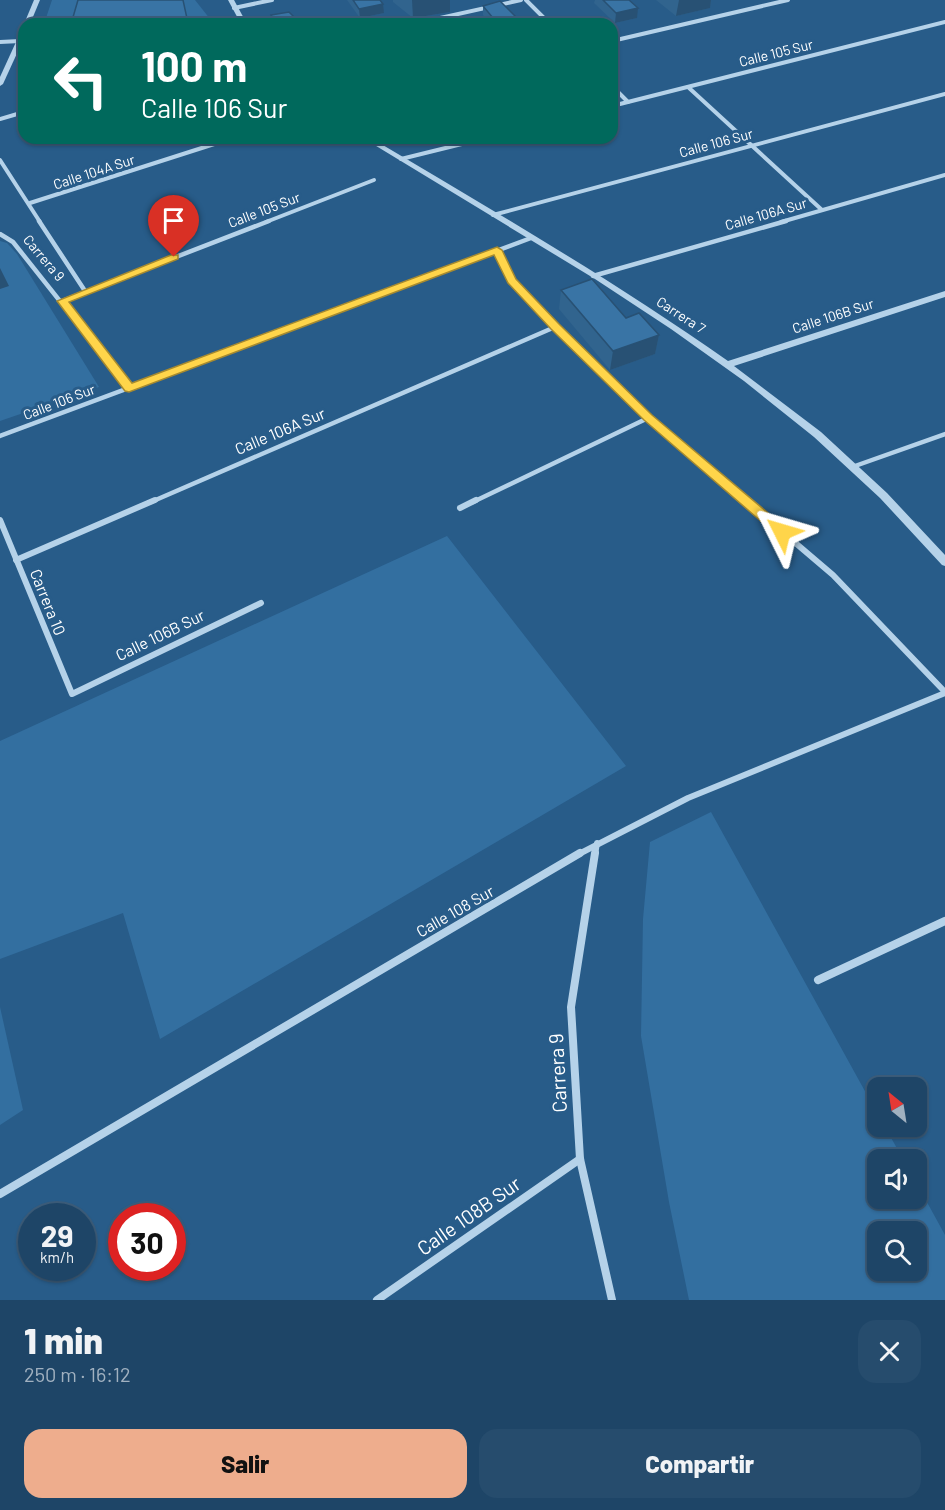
<!DOCTYPE html>
<html lang="es">
<meta charset="utf-8">
<style>
:root{--surface:#1e4567;--page:#264c6d;--text:#f1f3f6;--muted:#a1b1c0;--line:#3c5d7b;--accent:#eead8d}
body{margin:0;font-family:Barlow,sans-serif;background:var(--page);color:var(--text);height:100vh;display:flex;flex-direction:column;font-size:22px;white-space:nowrap}
*{box-sizing:border-box;margin:0}
p{font-size:20px;color:var(--muted)}
.icon{flex:none;width:33px;height:33px;fill:none;stroke:currentColor;stroke-width:2;stroke-linecap:round;stroke-linejoin:round}
.map{position:relative;height:1300px;overflow:hidden}
.side{display:flex;flex-direction:column;background:var(--surface);flex:1}
.side>*{flex:none}
.guide{position:absolute;left:18px;top:18px;width:600px;height:126px;border-radius:18px;box-shadow:0 2px 4px #0004,0 0 0 2px var(--line);background:#00695c;color:#fff;overflow:hidden}
.needle{width:39px;rotate:330deg}
.fabs{position:absolute;left:867px;top:1077px;display:grid;gap:12px}
.fabs a{display:grid;place-items:center;width:60px;height:60px;border-radius:12px;background:var(--surface);box-shadow:0 2px 4px #0004,0 0 0 2px var(--line);font-size:30px}
.speed{position:absolute;left:18px;top:1203px;display:flex;gap:12px;font-size:30px;font-weight:700;text-align:center}
.speed>*{display:grid;place-content:center;width:78px;height:78px;border-radius:50%;background:var(--surface);box-shadow:0 2px 4px #0004,0 0 0 2px var(--line);line-height:1}
.speed small{font-size:15px;font-weight:400}
.speed .limit{border:9px solid #d22;background:#fff;color:#111}
.pin{position:absolute;display:grid;place-items:center;width:51px;height:51px;color:#fff;margin:-62px -26px;border-radius:50% 50% 50% 0;rotate:-45deg;box-shadow:0 0 6px #0007}
.pin .icon{rotate:45deg}
.me{position:absolute;width:66px;margin:-33px;rotate:310deg;stroke-linejoin:round;filter:drop-shadow(0 0 4px #0008)}
.turn{display:flex;align-items:center;gap:21px;height:126px;padding:0 24px;font-size:27px}
.turn .icon{width:78px;height:78px;stroke-width:2.5}
.turn b{display:block;font-size:42px;line-height:51px}
.round{display:grid;place-items:center;flex:none;width:63px;height:63px;border-radius:18px;background:var(--page)}
.head{display:flex;align-items:center;justify-content:space-between;height:102px;padding:0 24px}
h1{font-size:36px;font-weight:800;line-height:45px}
.primary-button{display:flex;gap:12px;margin-top:auto;padding:12px 24px}
.primary-button a{flex:1;height:69px;border-radius:18px;background:var(--accent);color:#111;font-size:24px;font-weight:800;line-height:69px;text-align:center}
.primary-button a+a{background:var(--page);color:var(--text)}
.map>svg:first-child{display:block}
.green{fill:#336fa0;fill-rule:evenodd}
.lines{fill:none;stroke-linecap:round;stroke-linejoin:round}
.minor-far3{stroke:#b5d2e9;stroke-width:4}
.minor-far2{stroke:#b5d2e9;stroke-width:4.5}
.minor-far1{stroke:#b5d2e9;stroke-width:6}
.minor{stroke:#b5d2e9;stroke-width:8}
.tertiary{fill:#b5d2e9;fill-rule:evenodd}
.wall{fill:#31648e}
.shaded-wall{fill:#285174}
.building{fill:#3974a5;stroke:#285174;stroke-width:1.5}
.route{fill:#ffd54a;stroke:#a68a30;stroke-width:1.5}
.labels{text-anchor:middle;stroke-width:6;stroke-linejoin:round;paint-order:stroke}
.far-street-label{font-size:14px;fill:#fff;stroke:#285c89}
.street-label{font-size:16px;fill:#fff;stroke:#285c89}
.near-street-label{font-size:20px;fill:#fff;stroke:#285c89}
</style>
<div class="map">
<svg width="945" height="1300" viewBox="0 0 945 1300">
<rect width="100%" height="100%" fill="#285c89"/>
<!-- green -->
<g class="green">
<path d="M52,0H195L214,24H44Z"/>
<path d="M0,241L7,243L17,254L99,387L0,421Z"/>
<path d="M447,536L626,766L160,1039L123,913L0,959V741Z"/>
<path d="M711,812L877,1113L878,1126L885,1127L903,1159L878,1160V1198H916L917,1184L945,1235V1300H689L669,1202L641,1036L643,919L650,842ZM878,1232H916V1270H878Z"/>
<path d="M0,1007L23,1110L0,1125Z"/>
</g>
<g class="lines">
<!-- minor-far3 -->
<g class="minor-far3">
<path d="M526,0L550,24"/>
<path d="M234,8L272,0"/>
<path d="M413,24L521,0"/>
<path d="M612,41L788,0"/>
<path d="M0,42L20,41"/>
<path d="M612,86L628,102"/>
<path d="M688,87L822,210"/>
<path d="M612,106L945,22"/>
<path d="M0,119L24,112"/>
<path d="M401,159L486,138"/>
<path d="M0,160L40,222"/>
<path d="M30,203L233,138"/>
<path d="M493,215L945,94"/>
<path d="M266,222L374,180"/>
<path d="M781,222L945,175"/>
</g>
<!-- minor-far2 -->
<g class="minor-far2">
<path d="M39,221L85,291"/>
<path d="M0,234L13,242L129,388"/>
<path d="M497,251L512,280L555,327L648,418L747,502"/>
<path d="M593,276L786,221"/>
<path d="M62,301L269,221"/>
<path d="M0,436L531,238"/>
<path d="M855,466L945,434"/>
<path d="M151,502L555,327"/>
<path d="M473,502L648,418"/>
</g>
<!-- minor-far1 -->
<g class="minor-far1">
<path d="M745,500L833,575L945,692"/>
<path d="M460,508L476,500"/>
<path d="M0,520L72,694L261,603"/>
<path d="M16,560L155,500"/>
<path d="M577,855L688,798L945,693"/>
<path d="M595,855L597,843"/>
</g>
<!-- minor -->
<g class="minor">
<path d="M595,853L571,1007L580,1159L612,1300"/>
<path d="M818,980L945,921"/>
<path d="M0,1194L580,853"/>
<path d="M377,1300L580,1159"/>
</g>
<!-- tertiary -->
<g class="tertiary">
<path d="M34,0H40L30,24H24Z"/>
<path d="M228,0H234L247,24H241Z"/>
<path d="M24,29V38L3,84L0,86V77L21,31Z"/>
<path d="M363,138H371C492,210 613,280 728,361L945,291V297L734,366L821,432L887,493L945,555V566L942,565L880,498L814,437L744,381L671,329L595,279Z"/>
</g>
</g>
<!-- wall -->
<g class="wall">
<path d="M347,0H380L384,13L360,18Z"/>
<path d="M393,0H450V12L413,18L393,2Z"/>
<path d="M595,0H629L637,18L615,23L594,3Z"/>
<path d="M656,0H711L710,8L676,16Z"/>
<path d="M483,6L519,24H490L483,15Z"/>
<path d="M271,15L301,24H273Z"/>
<path d="M561,290L626,318L659,335L655,354L610,370L559,309Z"/>
</g>
<!-- shaded-wall -->
<g class="shaded-wall">
<path d="M412,0H450V12L413,18Z"/>
<path d="M679,0H711L710,8L676,16Z"/>
<path d="M383,4L384,13L360,18L359,9Z"/>
<path d="M638,8L637,18L615,23L616,13Z"/>
<path d="M519,20V24H508Z"/>
<path d="M0,268L9,286L0,289Z"/>
<path d="M659,335L655,354L610,370L613,351Z"/>
</g>
<!-- building -->
<g class="building">
<path d="M78,0H183L188,23L175,24H71Z"/>
<path d="M353,0H380L383,4L359,9Z"/>
<path d="M603,0H629L638,8L616,13Z"/>
<path d="M500,1L519,20L508,24H498L483,6Z"/>
<path d="M289,12L301,24H277L271,15Z"/>
<path d="M416,18L421,24H401L399,22Z"/>
<path d="M592,279L626,318L639,313L659,335L613,351L561,290Z"/>
</g>
<!-- route -->
<path class="route" d="M497,247L502,250L516,279L559,324L652,415L787,529L789,532L787,536H778L644,420L551,329L508,283L494,255L129,392L125,391L57,301L171,255H178V259L69,302L132,383Z"/>
<g class="labels">
<!-- far-street labels -->
<g class="far-street-label">
<text transform="translate(776 53) rotate(-14)" y="5">Calle 105 Sur</text>
<text transform="translate(716 143) rotate(-15)" y="5">Calle 106 Sur</text>
<text transform="translate(94 172) rotate(-18)" y="5">Calle 104A Sur</text>
<text transform="translate(264 210) rotate(-21)" y="5">Calle 105 Sur</text>
<text transform="translate(766 214) rotate(-16)" y="5">Calle 106A Sur</text>
<text transform="translate(44 258) rotate(50)" y="5">Carrera 9</text>
<text transform="translate(681 315) rotate(33)" y="5">Carrera 7</text>
<text transform="translate(833 316) rotate(-18)" y="5">Calle 106B Sur</text>
<text transform="translate(59 402) rotate(-21)" y="5">Calle 106 Sur</text>
</g>
<!-- street labels -->
<g class="street-label">
<text transform="translate(280 431) rotate(-23)" y="6">Calle 106A Sur</text>
<text transform="translate(48 602) rotate(68)" y="6">Carrera 10</text>
<text transform="translate(160 635) rotate(-26)" y="6">Calle 106B Sur</text>
<text transform="translate(455 911) rotate(-30)" y="6">Calle 108 Sur</text>
</g>
<!-- near-street labels -->
<g class="near-street-label">
<text transform="translate(558 1073) rotate(-93)" y="7">Carrera 9</text>
<text transform="translate(469 1216) rotate(-35)" y="7">Calle 108B Sur</text>
</g>
</g>
</svg>
<div class="fabs">
<a><svg class="needle" viewBox="-14 -14 28 28"><path d="M0-13l5 13h-10z" fill="#e53935"/><path d="M0 13l5-13h-10z" fill="#a1b1c0"/></svg></a>
<a><svg class="icon" aria-label="sound" viewBox="0 0 24 24"><path d="M4 9h4l5-4v14l-5-4H4zM17 9q2 3 0 6"/></svg></a>
<a><svg class="icon" aria-label="search" viewBox="0 0 24 24"><circle cx="10" cy="10" r="6"/><path d="M15 15l6 6"/></svg></a>
</div>
<div class="speed"><div>29<small>km/h</small></div><div class="limit">30</div></div>
<div class="pin" style="left:174px;top:257px;background:#d93025"><svg class="icon" aria-label="arrive" viewBox="0 0 24 24"><path d="M6 21V4h12l-3 4 3 4H6"/></svg></div>
<svg class="me" style="left:782px;top:532px" viewBox="-20 -20 40 40"><path d="M0-17L14 15 0 8-14 15z" fill="#ffd54a" stroke="#fff" stroke-width="4"/></svg>
<div class="guide">
<div class="turn"><svg class="icon" aria-label="left" viewBox="0 0 24 24"><path d="M17 20v-9H6M10 6l-5 5 5 5"/></svg><div><b>100 m</b>Calle 106 Sur</div></div>
</div>
</div>
<section class="side">
<div class="head"><div><h1>1 min</h1><p>250 m · 16:12</p></div><a class="round"><svg class="icon" aria-label="close" viewBox="0 0 24 24"><path d="M6 6l12 12M18 6L6 18"/></svg></a></div>
<div class="primary-button"><a>Salir</a><a>Compartir</a></div>
</section>
